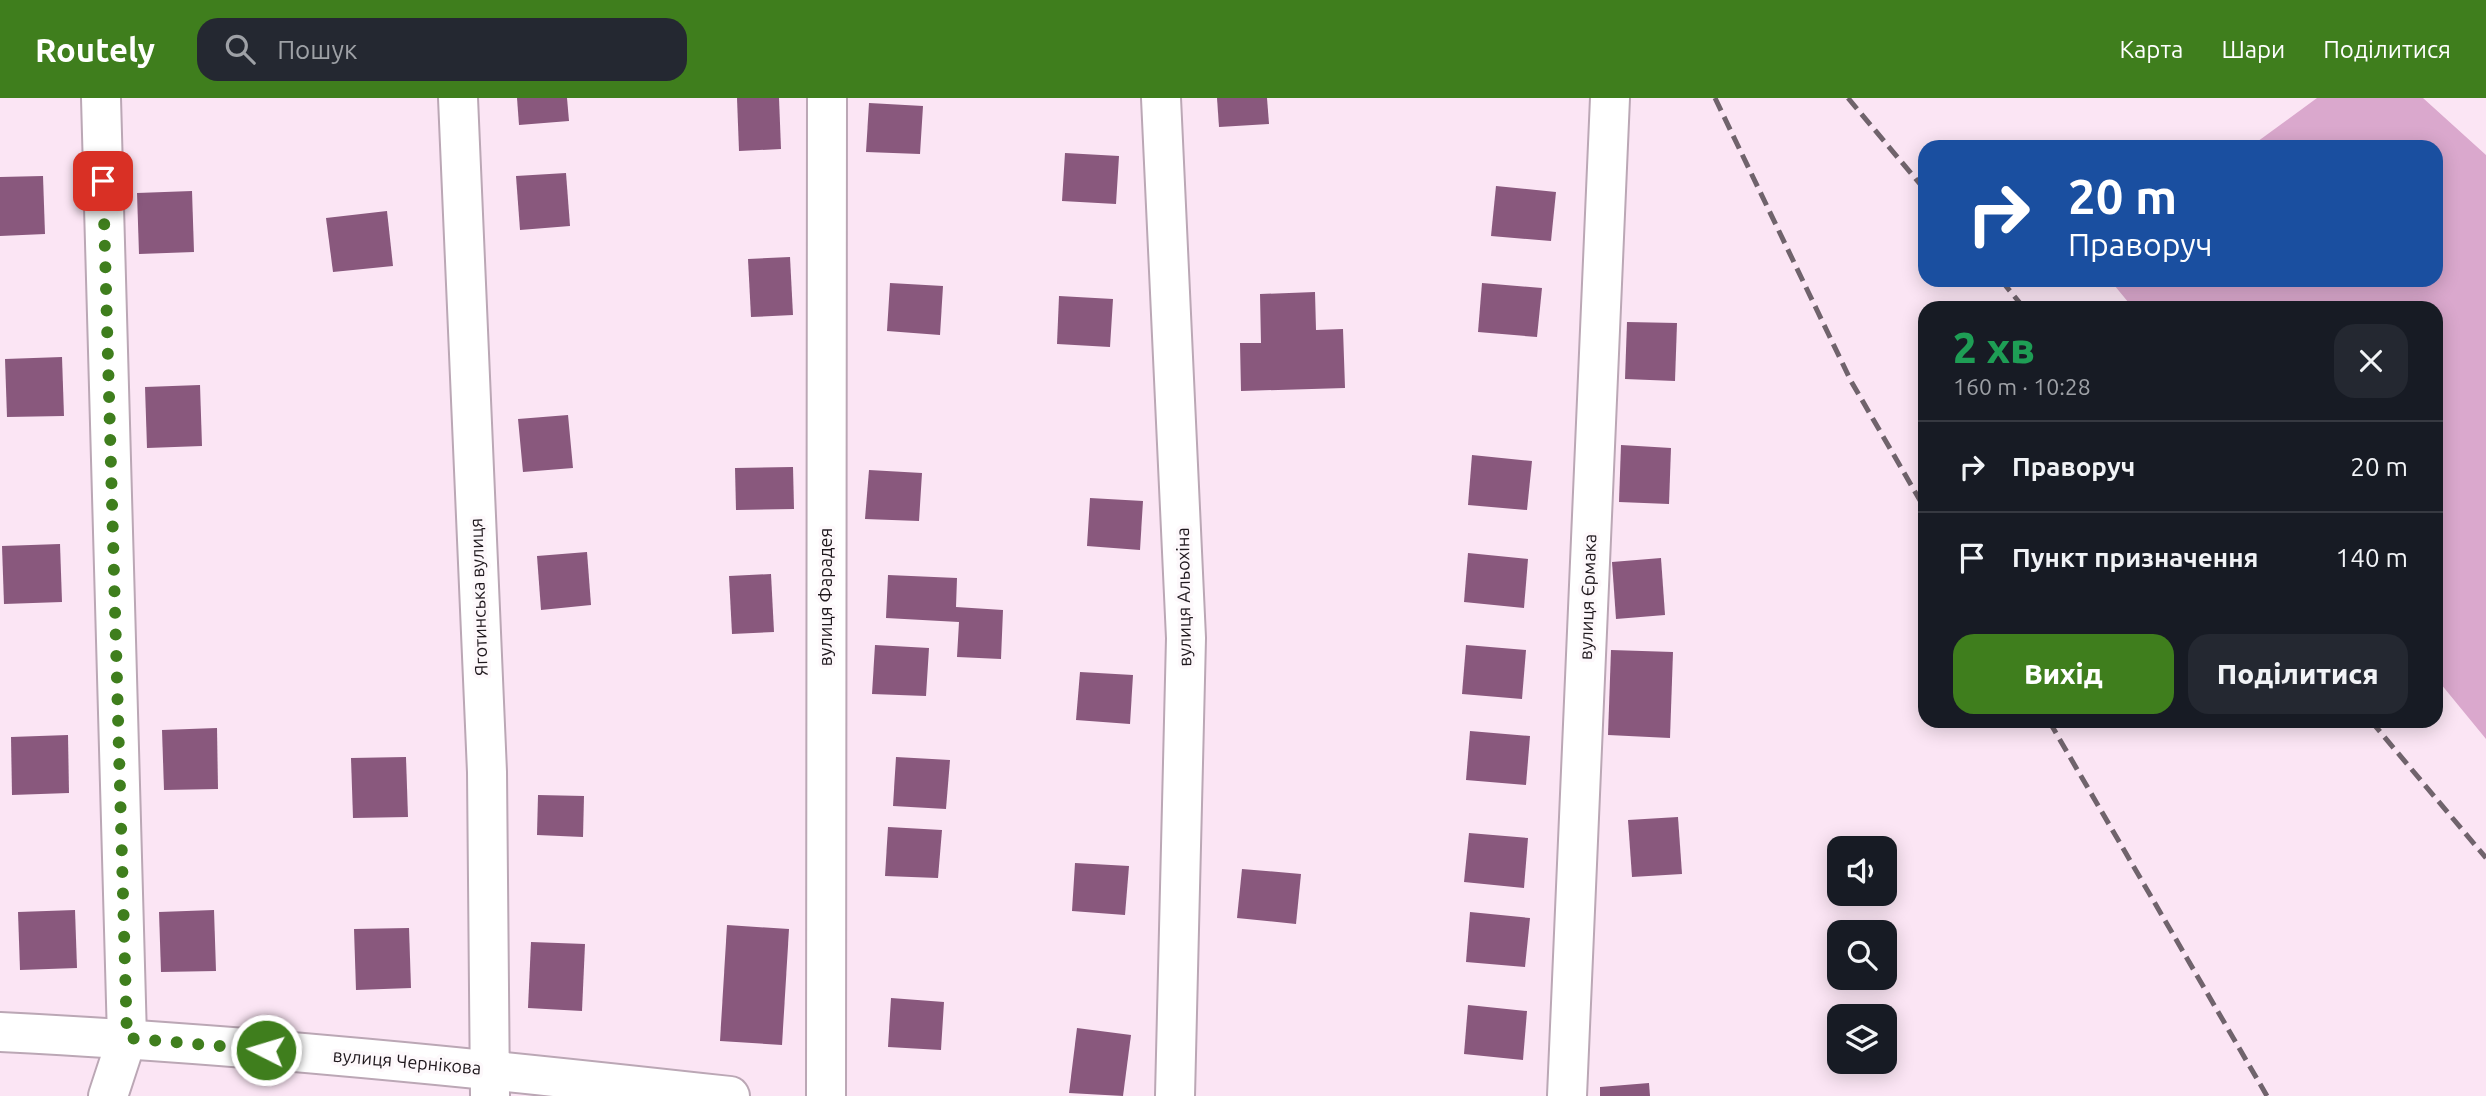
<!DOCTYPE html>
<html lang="uk">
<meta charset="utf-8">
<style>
:root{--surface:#171b24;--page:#242831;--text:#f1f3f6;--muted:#9ea1a6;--line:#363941;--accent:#3f7e1d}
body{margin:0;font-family:Ubuntu,sans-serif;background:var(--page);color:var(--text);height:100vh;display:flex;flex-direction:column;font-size:26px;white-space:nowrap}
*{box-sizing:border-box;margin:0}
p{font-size:23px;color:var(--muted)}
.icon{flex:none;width:38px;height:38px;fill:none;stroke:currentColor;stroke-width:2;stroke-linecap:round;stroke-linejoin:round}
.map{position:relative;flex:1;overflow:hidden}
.details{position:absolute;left:1918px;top:203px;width:525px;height:427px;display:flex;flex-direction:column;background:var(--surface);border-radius:21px;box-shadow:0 4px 18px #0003}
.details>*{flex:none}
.hud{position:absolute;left:1918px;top:42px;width:525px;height:147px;border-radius:21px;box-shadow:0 4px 18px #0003;background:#1a4fa0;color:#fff;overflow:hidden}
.fabs{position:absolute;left:1827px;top:738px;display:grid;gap:14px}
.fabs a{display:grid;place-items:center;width:70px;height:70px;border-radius:14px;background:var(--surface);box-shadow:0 4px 18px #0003;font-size:35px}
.pin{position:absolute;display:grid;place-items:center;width:60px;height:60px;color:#fff;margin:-30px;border-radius:14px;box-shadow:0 4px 10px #0006}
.me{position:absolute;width:77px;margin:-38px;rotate:275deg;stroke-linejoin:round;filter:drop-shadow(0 0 5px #0008)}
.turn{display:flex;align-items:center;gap:24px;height:147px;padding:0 35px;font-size:32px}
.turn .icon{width:91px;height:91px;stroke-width:2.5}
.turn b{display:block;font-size:49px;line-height:60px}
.round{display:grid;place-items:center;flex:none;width:74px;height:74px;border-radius:21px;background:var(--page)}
.summary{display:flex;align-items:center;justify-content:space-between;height:119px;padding:0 35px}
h1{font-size:42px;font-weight:800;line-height:52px;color:#1e9e55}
.cta{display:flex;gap:14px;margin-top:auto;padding:14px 35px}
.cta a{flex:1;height:80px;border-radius:21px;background:var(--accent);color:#fff;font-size:28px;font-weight:800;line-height:80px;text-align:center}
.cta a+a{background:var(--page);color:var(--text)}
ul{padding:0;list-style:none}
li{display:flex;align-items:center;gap:21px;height:91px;padding:0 35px;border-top:2px solid var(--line)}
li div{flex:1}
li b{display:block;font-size:26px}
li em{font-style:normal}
header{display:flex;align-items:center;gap:42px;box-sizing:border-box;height:98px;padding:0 35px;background:var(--accent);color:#fff}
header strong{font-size:33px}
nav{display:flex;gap:38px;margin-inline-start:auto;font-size:24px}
.search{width:490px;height:63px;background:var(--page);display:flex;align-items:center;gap:18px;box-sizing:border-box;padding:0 24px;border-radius:21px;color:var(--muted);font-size:26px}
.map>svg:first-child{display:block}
.green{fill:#daa8cd}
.building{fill:#89587d}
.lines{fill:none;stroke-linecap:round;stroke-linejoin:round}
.street-casing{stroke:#bba7b5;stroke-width:42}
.street{stroke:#fff;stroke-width:38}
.rail{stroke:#70636c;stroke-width:5;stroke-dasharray:14 7;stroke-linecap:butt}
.route{stroke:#3f7e1d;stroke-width:12;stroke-dasharray:0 21.6}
.labels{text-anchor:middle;stroke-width:7;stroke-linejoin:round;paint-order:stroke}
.street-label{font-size:18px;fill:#1f181d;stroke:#fdf8fb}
</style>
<header>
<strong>Routely</strong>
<div class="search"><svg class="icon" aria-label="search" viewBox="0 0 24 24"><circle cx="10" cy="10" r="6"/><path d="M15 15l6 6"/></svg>Пошук</div>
<nav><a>Карта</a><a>Шари</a><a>Поділитися</a></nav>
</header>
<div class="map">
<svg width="2486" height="998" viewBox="0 0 2486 998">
<rect width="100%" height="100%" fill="#fbe5f4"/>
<!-- green -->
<path class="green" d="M2317,0H2423L2486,57V641L2436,580V210H2133L2110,182H2436V49H2250Z"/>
<!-- building -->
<g class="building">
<path d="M517,0H567L569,23L519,27Z"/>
<path d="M737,0H779L781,51L739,53Z"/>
<path d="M1217,0H1267L1269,26L1219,29Z"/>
<path d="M869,5L923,8L920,56L866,54Z"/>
<path d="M1065,55L1119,58L1116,106L1062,103Z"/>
<path d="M566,75L570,128L520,132L516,78Z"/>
<path d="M43,78L45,136L0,138V79Z"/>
<path d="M1496,88L1556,94L1551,143L1491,138Z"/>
<path d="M192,93L194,154L139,156L137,95Z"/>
<path d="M387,113L393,168L333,174L326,120Z"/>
<path d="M790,159L793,217L751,219L748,161Z"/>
<path d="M890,185L943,188L940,237L887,233Z"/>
<path d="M1482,185L1542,190L1537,239L1478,234Z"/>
<path d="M1315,194L1316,232L1343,231L1345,290L1241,293L1240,245H1261L1260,196Z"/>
<path d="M1059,198L1113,201L1110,249L1057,246Z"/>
<path d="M1627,224L1677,225L1675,283L1625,281Z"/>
<path d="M62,259L64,318L7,319L5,261Z"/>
<path d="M200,287L202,348L147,350L145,289Z"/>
<path d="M568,317L573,370L523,374L518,321Z"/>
<path d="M1621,347L1671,350L1669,406L1619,404Z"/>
<path d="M1472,357L1532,363L1527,412L1468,407Z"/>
<path d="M793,369L794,411L736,412L735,370Z"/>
<path d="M869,372L922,375L919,423L865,421Z"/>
<path d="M1090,400L1143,403L1140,452L1087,448Z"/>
<path d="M60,446L62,504L4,506L2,448Z"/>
<path d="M587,454L591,507L541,512L537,458Z"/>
<path d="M1468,455L1528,461L1524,510L1464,504Z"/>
<path d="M1661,460L1665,517L1616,521L1612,464Z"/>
<path d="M771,476L774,534L732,536L729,478Z"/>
<path d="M888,477L957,480L956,509L1003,512L1001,561L957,559L959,524L886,520Z"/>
<path d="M875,547L929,550L926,598L872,596Z"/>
<path d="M1466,547L1526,552L1522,601L1462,596Z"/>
<path d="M1611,552L1673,554L1670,640L1608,637Z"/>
<path d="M1080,574L1133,577L1130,626L1076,622Z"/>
<path d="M217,630L218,691L164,692L162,632Z"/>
<path d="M1470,633L1530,638L1526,687L1466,682Z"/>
<path d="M68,637L69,695L12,697L11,639Z"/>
<path d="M406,659L408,719L353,720L351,660Z"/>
<path d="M896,659L950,662L946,711L893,708Z"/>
<path d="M538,697L584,698L583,739L537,737Z"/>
<path d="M1678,719L1682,776L1632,779L1628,722Z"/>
<path d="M888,729L942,732L938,780L885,778Z"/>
<path d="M1469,735L1528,740L1524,790L1464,784Z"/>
<path d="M1075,765L1129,768L1125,817L1072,813Z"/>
<path d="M1242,771L1301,776L1296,826L1237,820Z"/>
<path d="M75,812L77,870L20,872L18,814Z"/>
<path d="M214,812L216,873L161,874L159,814Z"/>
<path d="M1470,814L1530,820L1525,869L1466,864Z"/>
<path d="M727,827L789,831L782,947L720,943Z"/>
<path d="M409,830L411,890L356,892L354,831Z"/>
<path d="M531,844L585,846L582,913L528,910Z"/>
<path d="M891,900L944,904L941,952L888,949Z"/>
<path d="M1468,907L1527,913L1523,962L1464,956Z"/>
<path d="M1077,930L1131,937L1123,998L1069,995Z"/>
<path d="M1649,985L1650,998H1600V989Z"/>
</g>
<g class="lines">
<!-- street casing -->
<g class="street-casing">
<g id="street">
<path d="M101,0L127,940L108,998"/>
<path d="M458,0L487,674L490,998"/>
<path d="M1161,0L1186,540L1175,998"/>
<path d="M0,934C244,946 487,971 730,998"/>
<path d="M826,998L827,0"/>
<path d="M1567,998L1610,0"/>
</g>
</g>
<!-- street -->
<use href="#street" class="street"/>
<!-- rail -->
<g class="rail">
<path d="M1715,0L1851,283L1925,411"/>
<path d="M1848,0L1925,92"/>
<path d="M2001,182L2024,210"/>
<path d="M2049,623L2267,998"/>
<path d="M2371,623L2486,760"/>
</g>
</g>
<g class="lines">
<!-- route -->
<path class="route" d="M103,83L127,940L266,952"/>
</g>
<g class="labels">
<!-- street labels -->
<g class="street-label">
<text transform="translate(479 499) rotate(-92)" y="6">Яготинська вулиця</text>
<text transform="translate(826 499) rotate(-90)" y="6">вулиця Фарадея</text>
<text transform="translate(1184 499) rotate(-91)" y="6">вулиця Альохіна</text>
<text transform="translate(1588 499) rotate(-88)" y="6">вулиця Єрмака</text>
<text transform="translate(407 964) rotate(5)" y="6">вулиця Чернікова</text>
</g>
</g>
</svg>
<div class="fabs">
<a><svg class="icon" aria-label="sound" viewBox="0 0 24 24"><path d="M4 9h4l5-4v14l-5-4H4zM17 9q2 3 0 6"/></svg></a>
<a><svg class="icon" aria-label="search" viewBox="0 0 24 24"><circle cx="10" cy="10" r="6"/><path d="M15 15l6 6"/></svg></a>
<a><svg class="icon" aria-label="layers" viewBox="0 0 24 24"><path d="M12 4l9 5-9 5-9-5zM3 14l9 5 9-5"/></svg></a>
</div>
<div class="pin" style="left:103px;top:83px;background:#d93025"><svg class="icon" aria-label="arrive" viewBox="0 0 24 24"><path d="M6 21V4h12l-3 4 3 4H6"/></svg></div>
<svg class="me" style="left:266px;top:952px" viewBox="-20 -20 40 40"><circle r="17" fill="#3f7e1d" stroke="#fff" stroke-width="3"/><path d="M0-11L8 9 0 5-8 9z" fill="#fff"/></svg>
<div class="hud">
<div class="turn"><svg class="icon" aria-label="right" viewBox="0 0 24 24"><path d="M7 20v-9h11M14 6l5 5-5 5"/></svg><div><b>20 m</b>Праворуч</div></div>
</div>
<section class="details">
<div class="summary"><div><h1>2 хв</h1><p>160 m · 10:28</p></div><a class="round"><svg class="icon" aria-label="close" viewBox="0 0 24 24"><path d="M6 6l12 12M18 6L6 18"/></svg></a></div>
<ul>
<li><svg class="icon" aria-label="right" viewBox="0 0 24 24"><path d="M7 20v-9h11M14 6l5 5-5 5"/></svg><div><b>Праворуч</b></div><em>20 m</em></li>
<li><svg class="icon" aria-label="arrive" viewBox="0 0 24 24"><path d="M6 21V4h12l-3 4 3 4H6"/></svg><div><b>Пункт призначення</b></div><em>140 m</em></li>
</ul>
<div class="cta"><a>Вихід</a><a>Поділитися</a></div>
</section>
</div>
